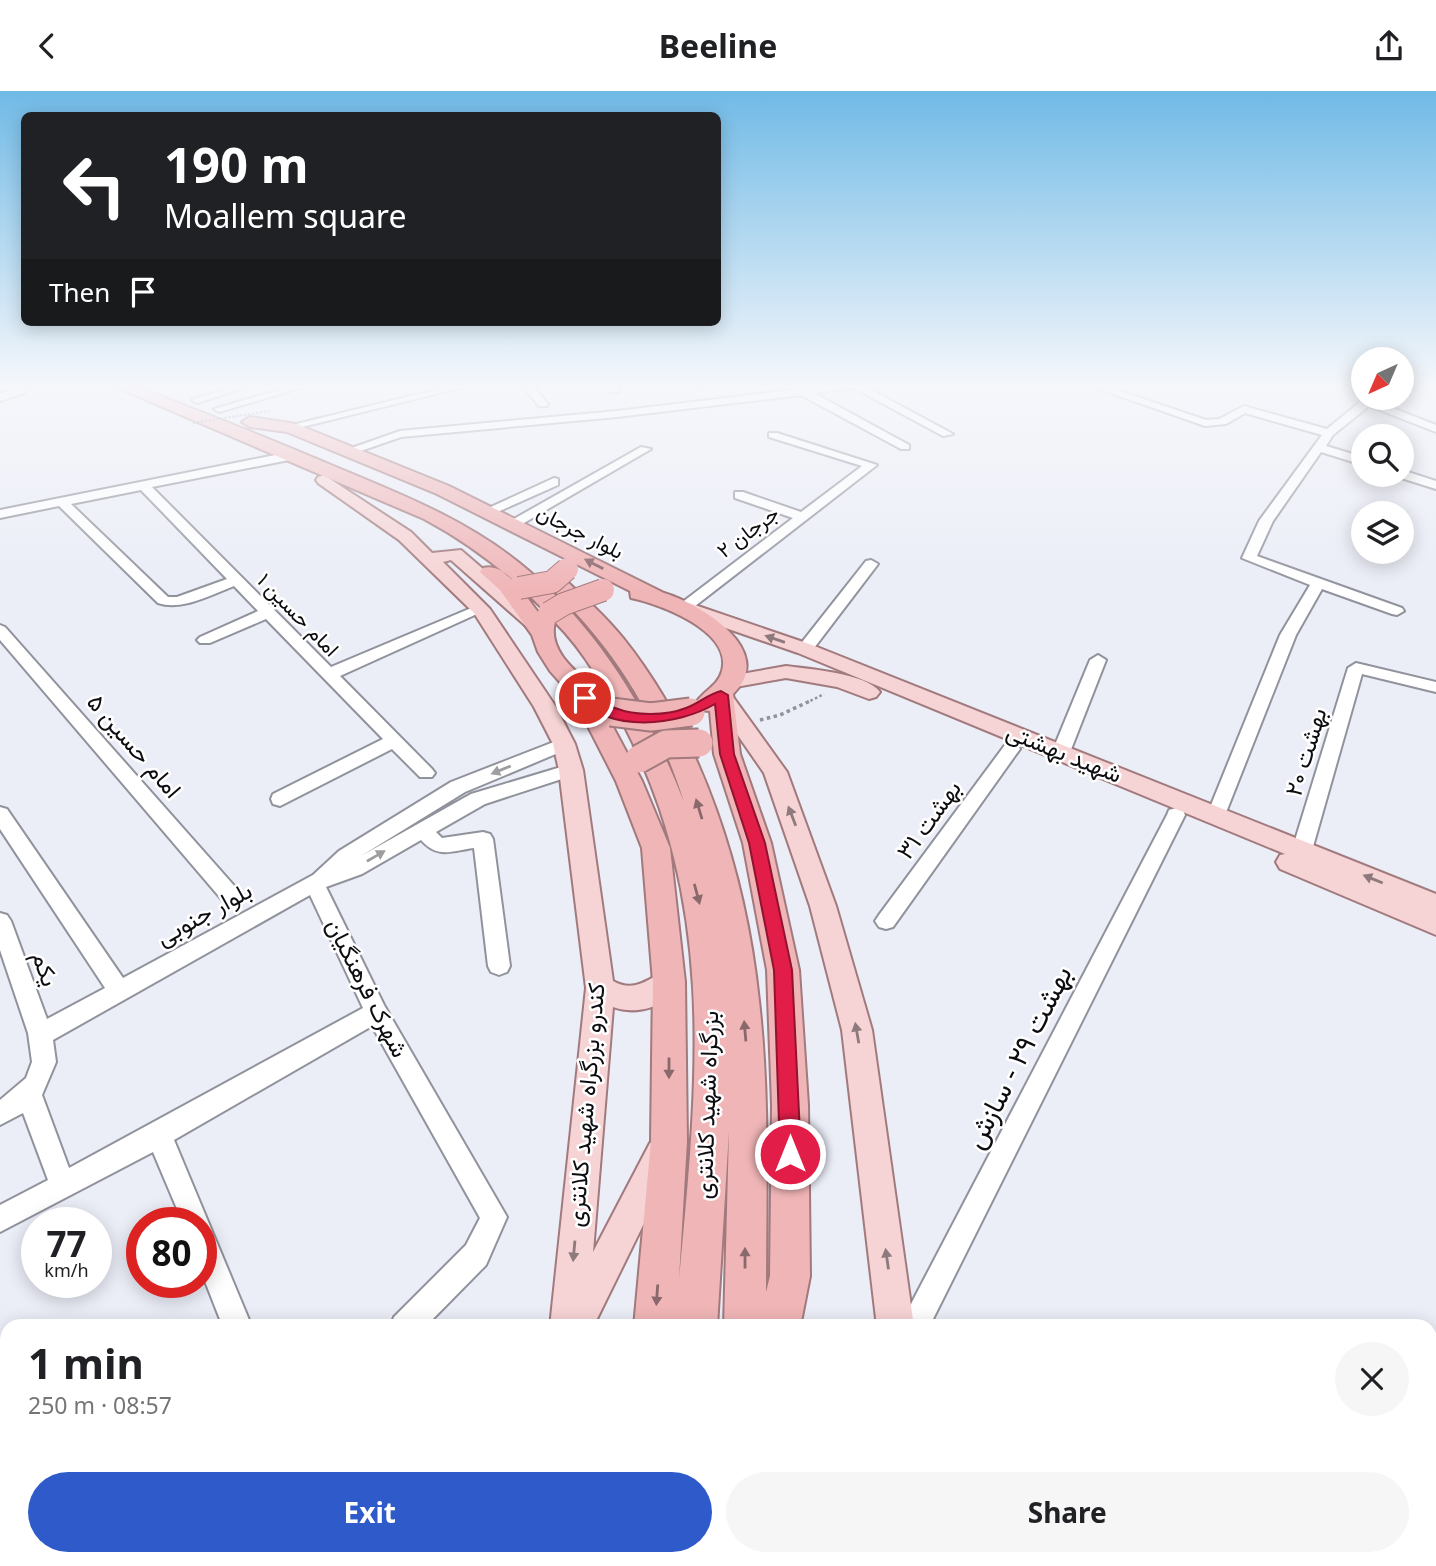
<!DOCTYPE html>
<meta charset="utf-8">
<style>
:root{--surface:#fff;--page:#f6f6f6;--text:#202124;--muted:#757577;--accent:#2f5aca}
body{margin:0;font-family:"Noto Sans",Vazirmatn,sans-serif;background:var(--page);color:var(--text);height:100vh;display:flex;flex-direction:column;font-size:26px;white-space:nowrap}
*{box-sizing:border-box;margin:0}
p{font-size:23px;color:var(--muted)}
.icon{flex:none;width:38px;height:38px;fill:none;stroke:currentColor;stroke-width:2;stroke-linecap:round;stroke-linejoin:round}
.map{position:relative;flex:1;overflow:hidden}
.side{position:absolute;left:0px;top:1228px;width:1437px;height:247px;display:flex;flex-direction:column;background:var(--surface);border-radius:21px 21px 0 0;box-shadow:0 4px 18px #0003}
.side>*{flex:none}
.guide{position:absolute;left:21px;top:21px;width:700px;height:214px;border-radius:10px;box-shadow:0 4px 18px #0003;background:#202124;color:#fff;overflow:hidden}
.needle{width:46px;rotate:224deg}
.buttons{position:absolute;left:1351px;top:256px;display:grid;gap:14px}
.buttons a{display:grid;place-items:center;width:63px;height:63px;border-radius:50%;background:var(--surface);box-shadow:0 4px 18px #0003;font-size:35px}
.speed{position:absolute;left:21px;top:1116px;display:flex;gap:14px;font-size:35px;font-weight:700;text-align:center}
.speed>*{display:grid;place-content:center;width:91px;height:91px;border-radius:50%;background:var(--surface);box-shadow:0 4px 18px #0003;line-height:1}
.speed small{font-size:18px;font-weight:400}
.speed .limit{border:10px solid #d22;background:#fff;color:#111}
.pin{position:absolute;display:grid;place-items:center;width:60px;height:60px;color:#fff;margin:-30px;border:4px solid #fff;border-radius:50%;box-shadow:0 2px 7px #0007}
.me{position:absolute;width:77px;margin:-38px;rotate:0deg;stroke-linejoin:round;filter:drop-shadow(0 0 5px #0008)}
.turn{display:flex;align-items:center;gap:24px;height:147px;padding:0 28px;font-size:32px}
.turn .icon{width:91px;height:91px;stroke-width:2.5}
.turn b{display:block;font-size:49px;line-height:60px}
.then{display:flex;align-items:center;height:66px;padding:0 28px;background:#0003;gap:14px;font-size:26px}
.round{display:grid;place-items:center;flex:none;width:74px;height:74px;border-radius:37px;background:var(--page)}
.overview{display:flex;align-items:center;justify-content:space-between;height:119px;padding:0 28px}
h1{font-size:42px;font-weight:700;line-height:52px}
.primary-button{display:flex;gap:14px;margin-top:auto;padding:14px 28px}
.primary-button a{flex:1;height:80px;border-radius:42px;background:var(--accent);color:#fff;font-size:28px;font-weight:700;line-height:80px;text-align:center}
.primary-button a+a{background:var(--page);color:var(--text)}
header{display:flex;justify-content:space-between;align-items:center;height:91px;padding:0 28px;background:var(--surface);font-size:32px;font-weight:700}
.map>svg:first-child{display:block}
.lines{fill:none;stroke-linecap:round;stroke-linejoin:round}
.minor-casing{stroke:#90929c;stroke-width:4}
.major-casing{stroke:#a17a7d;stroke-width:4}
.highway-casing{stroke:#a17a7d;stroke-width:4}
.path-far1{stroke:#91929a;stroke-width:2.5;stroke-dasharray:2.5 2.5;stroke-linecap:butt}
.path{stroke:#91929a;stroke-width:3.5;stroke-dasharray:3.5 3.5;stroke-linecap:butt}
.minor{fill:#fff;fill-rule:evenodd}
.major{fill:#f6d3d4;fill-rule:evenodd}
.highway{fill:#f0b5b7;fill-rule:evenodd}
.highway-bridge-far1-casing{stroke:#a17a7d;stroke-width:24;stroke-linecap:butt}
.highway-bridge-casing{stroke:#a17a7d;stroke-width:31;stroke-linecap:butt}
.path-bridge{stroke:#91929a;stroke-width:2;stroke-dasharray:2 2;stroke-linecap:butt}
.highway-bridge-far1{stroke:#f0b5b7;stroke-width:22}
.highway-bridge{stroke:#f0b5b7;stroke-width:27}
.oneway{fill:#8a696c}
.oneway2{fill:#8d7a7c}
.oneway3{fill:#9e9ea0}
.route{fill:#e11d48;stroke:#92132f;stroke-width:2}
.labels{text-anchor:middle;stroke-width:5;stroke-linejoin:round;paint-order:stroke}
.far-street-label{font-size:21px;fill:#0d0d11;stroke:#fff}
.street-label{font-size:24px;fill:#0d0d11;stroke:#fff}
.near-street-label{font-size:28px;fill:#0d0d11;stroke:#fff}
</style>
<header><svg class="icon" aria-label="back" viewBox="0 0 24 24"><path d="M15 5l-7 7 7 7"/></svg>Beeline<svg class="icon" aria-label="share" viewBox="0 0 24 24"><path d="M12 15V3M7 8l5-5 5 5M5 13v7h14v-7"/></svg></header>
<div class="map">
<svg width="1436" height="1475" viewBox="0 0 1436 1475">
<rect width="100%" height="100%" fill="#ebedf7"/>
<g class="lines">
<!-- minor casing -->
<g class="minor-casing">
<g id="minor">
<path d="M23,294H35L24,302L0,310V303Z"/>
<path d="M238,294H253L197,312L192,309Z"/>
<path d="M296,294L304,296L219,321L214,318Z"/>
<path d="M456,294H472L290,339L284,336Z"/>
<path d="M522,294H532L548,313L547,315H539Z"/>
<path d="M605,294H615L620,300L611,302Z"/>
<path d="M691,294H702L703,295L698,298Z"/>
<path d="M834,294H862L953,343L943,345L854,297L814,302L909,354V358H901L801,304L617,326L401,346L349,364L343,360L400,340L617,320Z"/>
<path d="M1088,294H1102L1206,329L1219,328L1244,315L1327,338L1366,306H1378L1375,310L1436,334V341L1369,315L1333,344L1326,355L1363,366V374L1321,361L1273,430L1257,465L1402,517L1404,520L1397,524L1392,523L1322,498L1296,544L1223,729H1209L1207,724L1280,544L1310,494L1242,467L1259,430L1322,344L1245,322L1226,333L1205,335Z"/>
<path d="M769,342H777L877,374L690,519H680L678,516L680,513L793,427L735,407V401H743L801,421L862,375L769,346Z"/>
<path d="M641,356L651,358L517,436H507L505,433Z"/>
<path d="M295,360L301,364L299,367L152,396L331,576L476,515H486L488,518L340,585L432,678L435,682L432,686H420L392,658L280,715L273,713L271,708L273,703L383,648L266,528L210,552H200L197,549L200,546L258,520L234,495C211,504 182,520 158,512L59,415L0,427V419ZM141,399L227,488L177,506H168L71,413Z"/>
<path d="M1402,379L1436,390V398L1398,386L1396,383H1402Z"/>
<path d="M554,387L558,388V394L493,423L488,424L482,420Z"/>
<path d="M871,469L878,473L811,561H799L797,558L799,555L866,470Z"/>
<path d="M0,534L5,536L237,798L240,804L237,810L230,812L223,810L0,549Z"/>
<path d="M1098,564L1106,569L1070,661L1061,667L1055,665L1052,661L1090,569Z"/>
<path d="M1356,572L1436,591V601L1362,583L1312,759L1309,764L1302,766L1295,764L1292,759L1348,577Z"/>
<path d="M564,647L573,653L570,657L465,701L361,765L471,703L571,673L577,675L580,679L577,683L485,713L436,741L442,747L483,741L490,743L493,748L510,875L507,881L499,884L491,881L488,875L474,757C451,760 438,768 421,749L362,783L326,796L384,914L507,1126L486,1174L425,1236H390L394,1226L466,1154L480,1127L372,935L174,1049L252,1236H223L201,1180V1132H183L153,1061L0,1141V1114L48,1089L23,1022L0,1034V1009L26,987L32,971L28,942L0,859V822L7,824L11,830L47,928L105,897L0,738V716L7,718L123,887L313,784L339,760L451,691ZM310,804L363,917L69,1077L42,1004L56,971L53,949Z"/>
<path d="M1011,652L1017,654L1020,658L1017,662L893,836L886,838L879,836L875,830L879,824L1005,654Z"/>
<path d="M1176,717L1183,719L1185,724L929,1236H899L1167,724L1169,719Z"/>
<path d="M1430,1382L1436,1384V1418L1430,1416Z"/>
<path d="M161,1468H197L194,1475H158Z"/>
</g>
</g>
<!-- major casing -->
<g class="major-casing">
<g id="major">
<path d="M324,384L411,441L432,462L461,459L541,528L544,532L541,536H527L451,469L443,471L490,518L556,616L575,653L583,679L613,890C636,903 649,886 669,879L679,883L683,891C671,915 637,925 613,916L593,1161L650,1052L662,1047L674,1052L678,1063L593,1236H550L586,897L559,679L553,653L534,616L474,522L399,449L318,392L316,389L318,386Z"/>
<path d="M689,512L812,554L1436,803V844L1280,778L1276,771L1280,764L1285,763L798,562L682,522L680,518L682,514Z"/>
<path d="M786,575C808,578 866,582 880,601L876,606L869,608L837,596L786,587L730,597L723,596L720,591L723,586L730,585Z"/>
<path d="M721,597L728,599L787,681L836,815L872,939L914,1236H877L842,939L810,815L764,682L710,604L714,599Z"/>
<path d="M510,1468H552V1475H508Z"/>
<path d="M895,1468H937L938,1475H894Z"/>
</g>
</g>
<!-- highway casing -->
<g class="highway-casing">
<g id="highway">
<path d="M111,294H132C202,321 273,349 343,379C408,406 475,433 529,480C601,541 650,624 684,711C657,626 614,556 549,495L546,491L549,487H563C584,506 605,525 623,547C703,647 746,784 759,910C770,1006 766,1104 766,1201L770,1185L772,1014L767,879L743,752L714,663L710,620L698,619L695,613C703,600 718,595 722,580C733,540 660,513 631,507L630,500L437,403L287,341L250,336L242,331L250,326L296,333L449,395L664,502C700,513 778,559 733,603L740,663L771,752L799,879L808,1014L810,1185L800,1236H724L729,1040L717,1236H634L651,1050L653,891L642,757L616,690L573,606L550,580L538,561L532,544L500,499L480,481L483,477C507,471 525,505 538,521L543,518C508,482 469,452 424,428ZM555,531C585,561 606,599 625,636C718,817 697,994 679,1188L687,1050L685,891L670,757L642,690L606,623L613,616C598,593 545,569 555,531Z"/>
<path d="M612,1468H705L706,1475H611Z"/>
<path d="M719,1468H768V1475H718Z"/>
</g>
</g>
<!-- path-far1 -->
<path class="path-far1" d="M806,612L824,603"/>
<!-- path -->
<path class="path" d="M760,629L780,624L810,610"/>
<!-- minor -->
<use href="#minor" class="minor"/>
<!-- major -->
<use href="#major" class="major"/>
<!-- highway -->
<use href="#highway" class="highway"/>
<!-- highway-bridge-far1 casing -->
<g class="highway-bridge-far1-casing">
<g id="highway-bridge-far1">
<path d="M519,497L552,491L567,478"/>
<path d="M549,522L564,513L603,499"/>
</g>
</g>
<!-- highway-bridge casing -->
<g class="highway-bridge-casing">
<g id="highway-bridge">
<path d="M611,621L651,626L691,621"/>
<path d="M639,668L666,653L699,652"/>
</g>
</g>
<!-- path-bridge -->
<path class="path-bridge" d="M193,332L269,320"/>
<!-- highway-bridge-far1 -->
<use href="#highway-bridge-far1" class="highway-bridge-far1"/>
<!-- highway-bridge -->
<use href="#highway-bridge" class="highway-bridge"/>
</g>
<!-- one-way arrows -->
<defs><path id="oneway-solid" d="M-6-.8H1V-3.2L6.5 0L1 3.2V.8H-6Z" transform="scale(1.75)"/></defs>
<g class="oneway">
<use href="#oneway-solid" transform="translate(594 473) rotate(-153)"/>
<use href="#oneway-solid" transform="translate(699 718) rotate(-107)"/>
<use href="#oneway-solid" transform="translate(697 803) rotate(75)"/>
<use href="#oneway-solid" transform="translate(745 940) rotate(-95)"/>
<use href="#oneway-solid" transform="translate(669 977) rotate(90)"/>
<use href="#oneway-solid" transform="translate(745 1167) rotate(-90)"/>
<use href="#oneway-solid" transform="translate(657 1204) rotate(94)"/>
</g>
<g class="oneway2">
<use href="#oneway-solid" transform="translate(775 548) rotate(-161)"/>
<use href="#oneway-solid" transform="translate(792 725) rotate(-111)"/>
<use href="#oneway-solid" transform="translate(1373 788) rotate(-158)"/>
<use href="#oneway-solid" transform="translate(857 942) rotate(-100)"/>
<use href="#oneway-solid" transform="translate(574 1160) rotate(95)"/>
<use href="#oneway-solid" transform="translate(887 1168) rotate(-98)"/>
</g>
<g class="oneway3">
<use href="#oneway-solid" transform="translate(501 679) rotate(158)"/>
<use href="#oneway-solid" transform="translate(376 765) rotate(-30)"/>
</g>
<!-- sky -->
<linearGradient id="sky" x2="0" y2="1"><stop stop-color="#70bae6"/><stop offset="0.59" stop-color="#f6f7fb"/><stop offset="1" stop-color="#f6f7fb" stop-opacity="0"/></linearGradient>
<rect width="1436" height="500" fill="url(#sky)"/>
<!-- route -->
<path class="route" d="M721,600L728,604L734,663L765,752L792,879L801,1063L798,1070L790,1073L783,1070L780,1063L774,879L749,752L720,663L715,613C677,635 611,642 578,607L585,602C596,605 604,613 615,617C635,625 666,625 686,617C698,613 708,603 721,600Z"/>
<g class="labels">
<!-- far-street labels -->
<g class="far-street-label">
<text transform="translate(580 441) rotate(27)" y="7">بلوار جرجان</text>
<text transform="translate(748 441) rotate(-37)" y="7">جرجان ۲</text>
<text transform="translate(298 524) rotate(46)" y="7">امام حسین ۱</text>
</g>
<!-- street labels -->
<g class="street-label">
<text transform="translate(134 655) rotate(49)" y="8">امام حسین ۵</text>
<text transform="translate(1306 661) rotate(-73)" y="8">بهشت ۲۰</text>
<text transform="translate(1064 662) rotate(22)" y="8">شهید بهشتی</text>
<text transform="translate(929 729) rotate(-54)" y="8">بهشت ۳۱</text>
<text transform="translate(204 823) rotate(-29)" y="8">بلوار جنوبی</text>
<text transform="translate(45 878) rotate(71)" y="8">یکم</text>
<text transform="translate(367 897) rotate(63)" y="8">شهرک فرهنگیان</text>
<text transform="translate(586 1014) rotate(-85)" y="8">کندرو بزرگراه شهید کلانتری</text>
<text transform="translate(707 1014) rotate(-88)" y="8">بزرگراه شهید کلانتری</text>
</g>
<!-- near-street labels -->
<g class="near-street-label">
<text transform="translate(1018 966) rotate(-63)" y="10">بهشت ۲۹ - سازش</text>
</g>
</g>
</svg>
<div class="buttons">
<a><svg class="needle" viewBox="-14 -14 28 28"><path d="M0-13l5 13h-10z" fill="#e53935"/><path d="M0 13l5-13h-10z" fill="#757577"/></svg></a>
<a><svg class="icon" aria-label="search" viewBox="0 0 24 24"><circle cx="10" cy="10" r="6"/><path d="M15 15l6 6"/></svg></a>
<a><svg class="icon" aria-label="layers" viewBox="0 0 24 24"><path d="M12 4l9 5-9 5-9-5zM3 14l9 5 9-5"/></svg></a>
</div>
<div class="speed"><div>77<small>km/h</small></div><div class="limit">80</div></div>
<div class="pin" style="left:585px;top:607px;background:#d93025"><svg class="icon" aria-label="arrive" viewBox="0 0 24 24"><path d="M6 21V4h12l-3 4 3 4H6"/></svg></div>
<svg class="me" style="left:790px;top:1063px" viewBox="-20 -20 40 40"><circle r="17" fill="#e11d48" stroke="#fff" stroke-width="3"/><path d="M0-11L8 9 0 5-8 9z" fill="#fff"/></svg>
<div class="guide">
<div class="turn"><svg class="icon" aria-label="left" viewBox="0 0 24 24"><path d="M17 20v-9H6M10 6l-5 5 5 5"/></svg><div><b>190 m</b>Moallem square</div></div>
<div class="then">Then<svg class="icon" aria-label="arrive" viewBox="0 0 24 24"><path d="M6 21V4h12l-3 4 3 4H6"/></svg></div>
</div>
<section class="side">
<div class="overview"><div><h1>1 min</h1><p>250 m · 08:57</p></div><a class="round"><svg class="icon" aria-label="close" viewBox="0 0 24 24"><path d="M6 6l12 12M18 6L6 18"/></svg></a></div>
<div class="primary-button"><a>Exit</a><a>Share</a></div>
</section>
</div>
